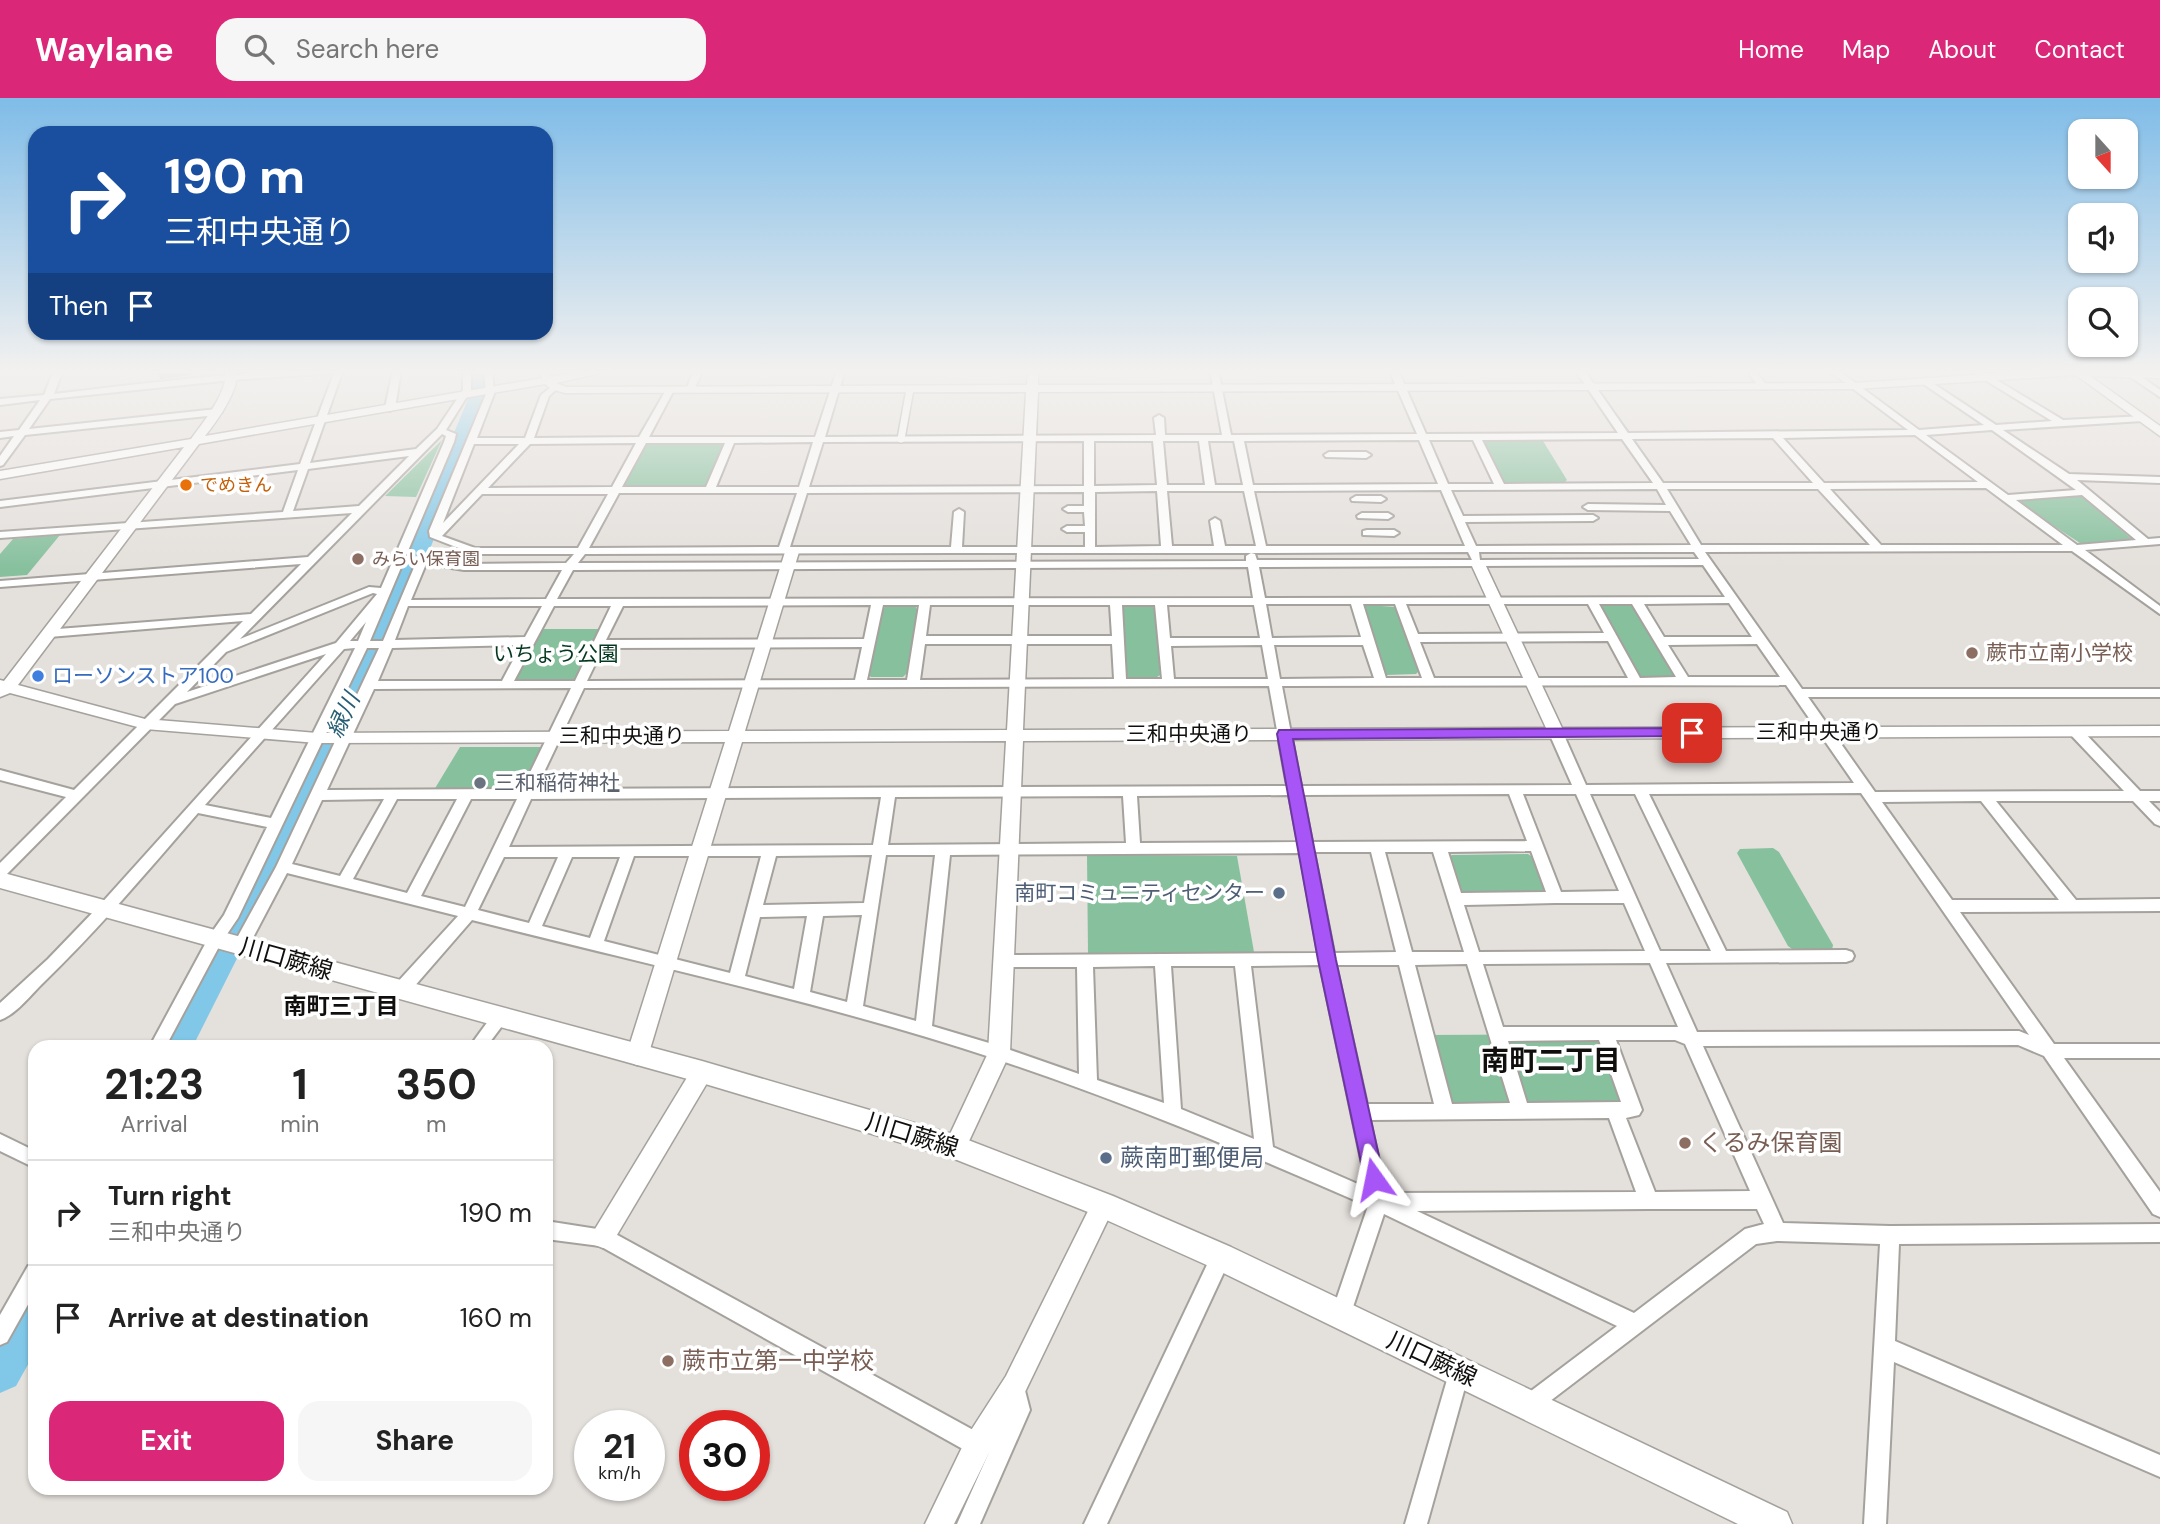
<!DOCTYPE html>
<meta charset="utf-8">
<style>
:root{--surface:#fff;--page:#f6f6f6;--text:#222;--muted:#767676;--line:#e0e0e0;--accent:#db2777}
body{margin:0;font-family:"DM Sans","Noto Sans JP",sans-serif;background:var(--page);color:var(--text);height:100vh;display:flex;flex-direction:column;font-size:26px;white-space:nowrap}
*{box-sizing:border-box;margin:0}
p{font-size:23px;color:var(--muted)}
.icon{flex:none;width:38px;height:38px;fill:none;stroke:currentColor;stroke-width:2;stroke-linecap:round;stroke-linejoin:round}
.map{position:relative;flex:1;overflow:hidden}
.details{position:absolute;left:28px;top:942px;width:525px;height:455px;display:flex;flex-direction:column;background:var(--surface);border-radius:21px;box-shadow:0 2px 5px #0004}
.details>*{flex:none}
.top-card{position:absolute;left:28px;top:28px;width:525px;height:214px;border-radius:21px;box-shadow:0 2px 5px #0004;background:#1a4fa0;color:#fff;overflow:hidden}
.needle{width:46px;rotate:159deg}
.tools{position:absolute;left:2068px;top:21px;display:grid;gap:14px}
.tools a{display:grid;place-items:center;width:70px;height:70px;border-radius:14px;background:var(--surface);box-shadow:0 2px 5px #0004;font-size:35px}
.speed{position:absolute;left:574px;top:1312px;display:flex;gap:14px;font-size:35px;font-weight:700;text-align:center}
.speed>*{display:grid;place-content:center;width:91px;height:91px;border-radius:50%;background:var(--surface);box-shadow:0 2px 5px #0004;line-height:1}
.speed small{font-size:18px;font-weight:400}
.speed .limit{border:10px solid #d22;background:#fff;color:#111}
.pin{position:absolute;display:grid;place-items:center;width:60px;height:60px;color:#fff;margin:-30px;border-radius:14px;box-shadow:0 4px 10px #0006}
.me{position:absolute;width:77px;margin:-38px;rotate:348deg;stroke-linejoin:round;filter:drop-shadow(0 0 5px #0008)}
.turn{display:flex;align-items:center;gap:24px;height:147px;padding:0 21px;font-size:32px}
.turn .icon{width:91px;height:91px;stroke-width:2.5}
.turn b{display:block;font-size:49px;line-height:60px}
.then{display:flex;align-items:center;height:66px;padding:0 21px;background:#0003;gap:14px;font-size:26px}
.eta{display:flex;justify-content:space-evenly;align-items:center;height:119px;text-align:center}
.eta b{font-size:42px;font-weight:700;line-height:49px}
.action{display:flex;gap:14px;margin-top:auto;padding:14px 21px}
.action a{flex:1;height:80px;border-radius:21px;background:var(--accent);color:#fff;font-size:28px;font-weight:700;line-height:80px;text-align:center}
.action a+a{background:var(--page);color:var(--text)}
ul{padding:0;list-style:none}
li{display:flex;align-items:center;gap:21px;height:105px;padding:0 21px;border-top:2px solid var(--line)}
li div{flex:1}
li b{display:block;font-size:26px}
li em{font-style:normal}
header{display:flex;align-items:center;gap:42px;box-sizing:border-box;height:98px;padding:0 35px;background:var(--accent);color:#fff}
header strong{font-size:33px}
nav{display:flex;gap:38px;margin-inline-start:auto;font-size:24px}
.search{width:490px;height:63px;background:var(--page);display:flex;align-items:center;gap:18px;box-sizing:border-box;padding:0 24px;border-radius:21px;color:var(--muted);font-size:26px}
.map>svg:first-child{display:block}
.green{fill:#86c09d}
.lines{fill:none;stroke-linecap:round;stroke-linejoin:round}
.river{fill:#81c8e8;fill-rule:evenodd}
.pedestrian-casing{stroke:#a5a19d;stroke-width:10}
.minor-casing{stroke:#a5a19d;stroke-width:4}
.tertiary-casing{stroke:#a5a19d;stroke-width:3}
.secondary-casing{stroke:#a5a19d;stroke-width:3}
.pedestrian{stroke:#fff;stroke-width:7}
.minor{fill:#fff;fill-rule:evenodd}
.tertiary{fill:#fff;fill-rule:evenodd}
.secondary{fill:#fff;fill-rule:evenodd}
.shaded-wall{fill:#856f95}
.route{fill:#a855f7;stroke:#6d37a1;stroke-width:2}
.food-dot{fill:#e8710a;stroke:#fff;stroke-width:2.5}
.education-dot{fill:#8d6e63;stroke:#fff;stroke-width:2.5}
.shop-dot{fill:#3f7fe0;stroke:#fff;stroke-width:2.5}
.worship-dot{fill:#6b7280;stroke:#fff;stroke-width:2.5}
.service-dot{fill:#5c6f8a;stroke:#fff;stroke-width:2.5}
.labels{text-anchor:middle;stroke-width:7;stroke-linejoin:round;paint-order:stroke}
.far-food-label{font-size:18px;fill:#c56008;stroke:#fff;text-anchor:start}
.far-education-label{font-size:18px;fill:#785e54;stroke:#fff;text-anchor:start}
.education-label{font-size:21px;fill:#785e54;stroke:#fff;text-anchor:start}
.park-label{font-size:21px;fill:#03371f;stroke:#fff}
.shop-label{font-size:21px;fill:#366cbe;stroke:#fff;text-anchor:start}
.street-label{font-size:21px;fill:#100f0d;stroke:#fff}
.worship-label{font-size:21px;fill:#5b616d;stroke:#fff;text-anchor:start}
.service-label{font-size:21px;fill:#4e5e75;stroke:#fff;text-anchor:end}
.water-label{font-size:23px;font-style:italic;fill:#275e75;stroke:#fff}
.neighbourhood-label{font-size:23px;font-weight:bold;fill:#100f0d;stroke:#fff}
.near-street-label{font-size:24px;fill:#100f0d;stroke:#fff}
.near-education-label{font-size:24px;fill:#785e54;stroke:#fff;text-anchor:start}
.near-service-label{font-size:24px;fill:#4e5e75;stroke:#fff;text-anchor:start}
.near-neighbourhood-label{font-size:28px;font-weight:bold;fill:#100f0d;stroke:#fff}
</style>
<header>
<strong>Waylane</strong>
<div class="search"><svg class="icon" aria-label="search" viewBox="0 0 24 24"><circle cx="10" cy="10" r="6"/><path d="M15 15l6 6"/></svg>Search here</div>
<nav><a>Home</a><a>Map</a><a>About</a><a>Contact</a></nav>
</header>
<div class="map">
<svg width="2160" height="1426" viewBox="0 0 2160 1426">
<rect width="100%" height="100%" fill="#e4e0dc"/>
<!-- green -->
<g class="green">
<path d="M1485,341L1543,343L1567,382L1564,385L1508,386L1503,384L1483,343Z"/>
<path d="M442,342L416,399L385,398Z"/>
<path d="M646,345H726L709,388L705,389L626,390L624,388Z"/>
<path d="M2078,397L2082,398L2134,443L2083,447L2017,404V401Z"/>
<path d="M60,437L27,477L0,479V456L13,441Z"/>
<path d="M1601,506L1636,508L1676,575L1674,578H1639L1636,575L1599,509Z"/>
<path d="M1365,507L1397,509L1419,573L1416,576L1386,577L1382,574L1362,509Z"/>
<path d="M887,508H915L918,513L907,575L903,579H871L867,576L881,511Z"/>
<path d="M1125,508H1152L1155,511L1160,577L1157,579H1128L1125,577L1122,510Z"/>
<path d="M540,531H599L575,581L513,582Z"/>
<path d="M460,649H542L523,689L519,692H434Z"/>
<path d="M1773,750L1779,754L1833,847L1832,852L1795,853L1788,848L1737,755L1740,751Z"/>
<path d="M1528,756L1534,760L1548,794L1545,797H1464L1458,794L1448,760L1452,757Z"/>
<path d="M1087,757L1237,758L1254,854L1088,855Z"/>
<path d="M1605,936L1633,1012L1445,1013L1425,937Z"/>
</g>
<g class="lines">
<!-- river -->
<g class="river">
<path d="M469,272H489L491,288L488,301L430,451L356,624L193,948H155L326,624L406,451L468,301L471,288Z"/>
<path d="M35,1187V1254L16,1288L0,1295V1227L19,1193Z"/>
</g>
<!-- pedestrian casing -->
<g class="pedestrian-casing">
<path id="pedestrian" d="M901,341L910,291"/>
</g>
<!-- minor casing -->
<g class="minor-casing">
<g id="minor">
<path d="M54,272H63L54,296C150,285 246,272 343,272L310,365L416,351L437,331L463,292V272H471V292L446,332L456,336L454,344L370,543H383L418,460L464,466L566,465L574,456H474L430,439L429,433L486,296L484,272H492L494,296L477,340H525L541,297L555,286L559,289L549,298L534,340L639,339L666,292L670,289L674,292L649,339H815L837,272H845L825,339L1156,337L1154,320L1159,317L1164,320L1165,337H1222L1210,272H1218L1231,337L1417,336L1389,272H1398L1426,336L1618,335L1575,272H1584L1628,335L1908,332L1828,272H1838L1919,332L1984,327L1922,285L1921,283L1925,280L1996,327L2052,323L1969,272H1980L2063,322L2145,318L2147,320L2142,323L2003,332L2069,376L2160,379V385L2077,382L2148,441L2160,440V446L2085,452L2160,508V516L2072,453L1705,454L1802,591H2160V599H1808L1875,694L2124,693L2070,636L2068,633L2075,629L2080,630L2140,693H2160V703H2149L2160,714V728L2155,726L2133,703H1996L2076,802L2160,801V813L1960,814L2054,946H2160V960H2064L2160,1094V1119L2153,1116L2044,958L2018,947L1703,948L1783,1125L1890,1128L2160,1126V1144L1899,1146L1895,1243L2160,1357V1379L1894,1264L1886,1426H1864L1880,1146L1777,1143L1756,1146L1537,1313L1530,1317L1523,1313L1519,1306L1523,1299L1617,1228L1384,1116L1348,1224L1341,1227L1334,1224L1331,1217L1368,1108C1247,1055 1125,1004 999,962C827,905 648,867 472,822L406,898L400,899L394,898L392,893L394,888L458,818L287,775L246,853L240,855L234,853L232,849L276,769L379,550H367L238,820L221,845L166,948H150L210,837L224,817L267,729L198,715C147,774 97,833 41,887C30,898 15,917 0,922V905L48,861L99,808L326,556L175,606L5,778L0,779V765L66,699L0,682V672L74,692L243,523L49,539L43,535L45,532L251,516L301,466L0,489V483L308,459L352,415L0,440V434L283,414L298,372L0,409V403L300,366L334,275L232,282L50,301L29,331L217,311L222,314L217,317L25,337L3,367L0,368V358L14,338L0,340V334L19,332L40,302L0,307V301L44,297ZM1992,332L2076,392L2008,397L1926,337ZM442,336L446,338L444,344L381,490L369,489L240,541ZM1915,337L1978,384L1824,385L1783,340ZM1773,340L1813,385H1663L1632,341ZM1622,341L1653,385L1504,386L1482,342ZM1419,342L1438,386L1253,387L1244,343ZM1429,342H1473L1494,386H1448ZM1084,343V388L809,389L823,344ZM1094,343H1153L1157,387L1094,388ZM1163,343H1199L1205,387H1167ZM1208,343H1234L1243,387H1215ZM813,344L799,389H716L734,345ZM636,345L612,389L488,390L530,346ZM646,345H725L706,389H622ZM474,346H519L443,425ZM409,358L359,408L293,413L308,371ZM1986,390L2063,447H1881L1830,391ZM1657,391L1666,407L1588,406L1583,409L1588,412L1670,413L1691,447L1476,448L1465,424L1593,423L1598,420L1593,417L1463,418L1451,392ZM1667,391H1818L1870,447H1701ZM1441,392L1465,448H1266L1254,393ZM1157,393L1161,448L1095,449V394ZM1167,393H1244L1256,448H1225L1220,423L1215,420L1210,423L1214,448H1172ZM1084,394V408H1068L1063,411L1068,414H1084L1085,428H1067L1062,431L1067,434H1085V449H962L964,414L959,411L954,414L951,449H790L807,395ZM619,395H797L779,449L589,450ZM482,396H608L578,450H475L442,438ZM2082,397L2136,442L2077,447L2016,402ZM1468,454L1472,462H1257L1255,456L1251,455ZM1479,454H1694L1699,461L1480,462ZM952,455H1251L1246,458V463L578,465L585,456ZM426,466L464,472H562L546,501L411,502ZM1703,467L1725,499L1265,500L1259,469ZM1248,469L1253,500L557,501L573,472ZM373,495L377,496L336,545L187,594L226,554ZM1729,505L1752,539H1664L1644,506ZM1266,506H1351L1361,539L1272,540ZM1363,506H1395L1422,580H1386ZM1406,506H1588L1604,535L1418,536ZM1599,506H1632L1676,579L1640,580ZM871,507L864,541L606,542L623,508ZM883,507H919L907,582H867ZM930,507H1110L1112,538H926ZM1122,507H1155L1162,581H1126ZM1167,507H1254L1260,540H1170ZM408,508H542L525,539L395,542ZM554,508H611L575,583H514ZM366,524L358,543H350ZM1608,543L1628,580H1434L1420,544ZM925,546H1112L1114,581L920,582ZM1757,546L1780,579H1688L1668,547ZM521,547L502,583H378L392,550ZM1262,547L1268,581H1174L1171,548ZM1274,547H1363L1374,580L1280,581ZM862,549L855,582L587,583L603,550ZM355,550L271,720L205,707L344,551ZM1786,587L1854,685L1586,687L1563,635L1556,631L1549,635L1572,687L1301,688L1282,588ZM1269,588L1287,688L536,691L584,590ZM571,590L522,691L327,692L374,591ZM1861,695L2029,937L2019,933L1697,934L1666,865L1846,864L1852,862L1854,858L1852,854L1846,852L1726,853L1649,696ZM1509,696L1527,743L1312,744L1303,697ZM1523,696H1576L1619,793L1561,794ZM1590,696H1635L1711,853H1660ZM1289,697L1298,744L1140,745L1137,698ZM1123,698L1126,745L888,747L895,699ZM881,699L873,747L509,749L531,701ZM384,701L340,778L292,766L322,702ZM397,701H457L407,795L353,781ZM471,701H517L465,809L421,798ZM1981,703L2059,802H1952L1882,704ZM1531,753L1546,794L1461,795L1448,754ZM1314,754H1371L1396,854L1334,855ZM1385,754H1433L1464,854H1412ZM1300,755L1318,855L1004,857L998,859L996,863L998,867L1004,869H1077L1079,976L999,948L932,928L950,757ZM872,757L864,805L763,807L776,758ZM886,757H935L916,923L863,908ZM634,758H761L730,875L604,843ZM504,759H558L529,825L478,812ZM572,759H620L590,840L542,828ZM1555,805H1624L1645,853L1479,854L1464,807ZM862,817L847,904L810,894L823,818ZM807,818L794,891L745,878L760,819ZM1650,865L1678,929H1503L1483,866ZM1467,866L1510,1005L1452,1006L1415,867ZM1320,867L1367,1090L1273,1049L1251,868ZM1336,867H1399L1434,1006H1367ZM1155,868L1164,1005L1097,982L1093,869ZM1171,868H1235L1254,1041L1181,1011ZM1599,942L1621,1004L1527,1005L1508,943ZM1616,942H1675L1685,946L1750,1093L1655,1094L1626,1020L1639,1017L1642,1012ZM1609,1020L1636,1094L1386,1095L1370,1022ZM1648,1111H1757L1764,1126L1745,1131L1634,1215L1417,1113Z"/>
<path d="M393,272H401L395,310L390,313L385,310Z"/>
<path d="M538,272H547L552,283L551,285H545Z"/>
<path d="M694,272H703L693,294H687L686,292Z"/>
<path d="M1750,274H1756L1768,289L1767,291H1761L1749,276Z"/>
<path d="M2129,274H2135L2160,292V299L2129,278Z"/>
<path d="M1329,354H1366L1371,357L1366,360L1326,359L1324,357Z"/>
<path d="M1356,398H1381L1386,401L1381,404L1352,403L1351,401Z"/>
<path d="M1362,415H1388L1393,418L1388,421L1358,420L1357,418Z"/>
<path d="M1367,432H1394L1399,435L1394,438L1363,437V433Z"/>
<path d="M500,913L506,915L508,920L487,948H470L494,915Z"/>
<path d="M0,1036L35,1053V1070L0,1053Z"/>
<path d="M546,1123L610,1133L986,1339L989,1347L986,1355L978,1358L970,1355L600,1148L546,1141Z"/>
<path d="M1221,1150L1228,1152L1231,1159L1107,1426H1084L1214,1152Z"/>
<path d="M35,1166V1194L7,1244L0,1247V1217L28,1168Z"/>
<path d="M1459,1265L1466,1268L1469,1275L1427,1426H1405L1449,1275L1452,1268Z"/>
<path d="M1015,1278L1022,1281L1030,1312L980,1426H957L1008,1312L1005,1288L1008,1281Z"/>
</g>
</g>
<!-- tertiary casing -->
<g class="tertiary-casing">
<g id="tertiary">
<path d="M225,272H236C241,291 216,324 205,338L589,272H615L556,285L566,289L1027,287L1028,272H1038V287L1854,285L2051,272L2160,274V280L2090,278L2160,328V338L2076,277L1854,291L1038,294L1023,632L1546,630L1471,466L1478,462L1485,466L1562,630L2160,628V638L1023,643L1010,955L963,1056L955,1059L947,1056L944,1049L988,955L1006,643L742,644L648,958L644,964L637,967L630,964L626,958L725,644L317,645L145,631L10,595L0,599V582L4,583L184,349L0,381V373L191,341C202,326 230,292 225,272ZM545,286L551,291L565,295L1026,294L1007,632L745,633L799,454L792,450L785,454L729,633L317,635L145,621L18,587L199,346Z"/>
<path d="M702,965L710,968L713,974L710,980L611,1147L603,1150L595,1147L591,1139L595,1131L694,968Z"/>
<path d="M1103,1096L1111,1099L1115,1107L1024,1296L988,1357L954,1426H925L968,1337L1006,1278L1095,1099Z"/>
</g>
</g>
<!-- secondary casing -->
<g class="secondary-casing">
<path id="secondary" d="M0,774L702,963L955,1037L1113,1098L1231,1149L1787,1414L1792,1426H1738L1211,1169L1093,1116L952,1060L702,985L0,790Z"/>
</g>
<!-- pedestrian -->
<use href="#pedestrian" class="pedestrian"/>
<!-- minor -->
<use href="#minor" class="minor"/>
<!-- tertiary -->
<use href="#tertiary" class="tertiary"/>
<!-- secondary -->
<use href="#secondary" class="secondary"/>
</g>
<!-- shaded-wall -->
<path class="shaded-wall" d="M156,272H192V277L160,281Z"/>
<!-- sky -->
<linearGradient id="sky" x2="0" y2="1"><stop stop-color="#7fbce8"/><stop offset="0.58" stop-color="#f3f1ef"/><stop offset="1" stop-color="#f3f1ef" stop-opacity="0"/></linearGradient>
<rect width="2160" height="472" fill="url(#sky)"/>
<!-- route -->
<path class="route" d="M1692,630L1697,631L1699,635L1697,638L1293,641L1336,862L1384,1081L1381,1088L1374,1091L1366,1088L1318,862L1277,636L1279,632Z"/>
<!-- markers -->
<circle class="food-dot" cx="186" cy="387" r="7"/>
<g class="education-dot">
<circle cx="358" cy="461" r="7"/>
<circle cx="1972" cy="555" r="7"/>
<circle cx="1685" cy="1045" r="7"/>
<circle cx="668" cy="1263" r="7"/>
</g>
<circle class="shop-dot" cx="38" cy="578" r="7"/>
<circle class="worship-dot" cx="480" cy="685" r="7"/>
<g class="service-dot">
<circle cx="1279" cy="795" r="7"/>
<circle cx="1106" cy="1060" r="7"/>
</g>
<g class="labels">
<!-- far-food labels -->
<g class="far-food-label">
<text x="200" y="393">でめきん</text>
</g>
<!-- far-education labels -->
<g class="far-education-label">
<text x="372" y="467">みらい保育園</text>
</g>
<!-- education labels -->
<g class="education-label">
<text x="1986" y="562">蕨市立南小学校</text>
</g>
<!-- park labels -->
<g class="park-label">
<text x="556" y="563">いちょう公園</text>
</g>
<!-- shop labels -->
<g class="shop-label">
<text x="52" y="585">ローソンストア100</text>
</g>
<!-- street labels -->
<g class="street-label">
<text x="1819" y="641">三和中央通り</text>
<text x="1189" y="643">三和中央通り</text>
<text x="622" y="645">三和中央通り</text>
</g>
<!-- worship labels -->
<g class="worship-label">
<text x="494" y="692">三和稲荷神社</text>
</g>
<!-- service labels -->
<g class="service-label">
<text x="1265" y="802">南町コミュニティセンター</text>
</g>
<!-- water labels -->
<g class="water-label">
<text transform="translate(343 617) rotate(-65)" y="8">緑川</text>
</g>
<!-- neighbourhood labels -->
<g class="neighbourhood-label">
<text x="341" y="916">南町三丁目</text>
</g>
<!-- near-street labels -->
<g class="near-street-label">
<text transform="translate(286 861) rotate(16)" y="8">川口蕨線</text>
<text transform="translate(912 1037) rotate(17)" y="8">川口蕨線</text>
<text transform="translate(1432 1261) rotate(25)" y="8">川口蕨線</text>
</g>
<!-- near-education labels -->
<g class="near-education-label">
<text x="1699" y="1053">くるみ保育園</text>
<text x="682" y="1271">蕨市立第一中学校</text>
</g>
<!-- near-service labels -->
<g class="near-service-label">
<text x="1120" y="1068">蕨南町郵便局</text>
</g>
<!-- near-neighbourhood labels -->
<g class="near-neighbourhood-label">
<text x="1551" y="972">南町二丁目</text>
</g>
</g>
</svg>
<div class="tools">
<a><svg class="needle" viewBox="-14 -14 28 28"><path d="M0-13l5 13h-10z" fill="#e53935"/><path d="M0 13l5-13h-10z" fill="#767676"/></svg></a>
<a><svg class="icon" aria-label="sound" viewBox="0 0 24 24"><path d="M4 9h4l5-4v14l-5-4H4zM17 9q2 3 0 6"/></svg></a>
<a><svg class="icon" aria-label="search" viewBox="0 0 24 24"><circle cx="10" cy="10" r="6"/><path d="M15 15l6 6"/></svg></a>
</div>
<div class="speed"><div>21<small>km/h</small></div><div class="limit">30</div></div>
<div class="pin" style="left:1692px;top:635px;background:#d93025"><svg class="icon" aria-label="arrive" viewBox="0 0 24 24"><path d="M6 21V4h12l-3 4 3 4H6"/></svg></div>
<svg class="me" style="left:1374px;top:1081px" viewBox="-20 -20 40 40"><path d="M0-17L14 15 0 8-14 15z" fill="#a855f7" stroke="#fff" stroke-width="4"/></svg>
<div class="top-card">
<div class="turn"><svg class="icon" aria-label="right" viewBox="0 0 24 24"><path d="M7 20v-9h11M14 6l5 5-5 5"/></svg><div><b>190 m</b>三和中央通り</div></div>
<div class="then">Then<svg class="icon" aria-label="arrive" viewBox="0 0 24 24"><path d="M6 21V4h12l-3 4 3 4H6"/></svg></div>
</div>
<section class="details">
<div class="eta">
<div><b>21:23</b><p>Arrival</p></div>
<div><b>1</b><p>min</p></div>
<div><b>350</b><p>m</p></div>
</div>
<ul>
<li><svg class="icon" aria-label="right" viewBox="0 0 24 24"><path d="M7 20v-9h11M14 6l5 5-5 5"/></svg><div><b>Turn right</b><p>三和中央通り</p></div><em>190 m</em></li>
<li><svg class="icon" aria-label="arrive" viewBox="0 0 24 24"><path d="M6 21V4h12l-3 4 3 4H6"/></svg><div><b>Arrive at destination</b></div><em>160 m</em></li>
</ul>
<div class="action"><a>Exit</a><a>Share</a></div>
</section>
</div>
